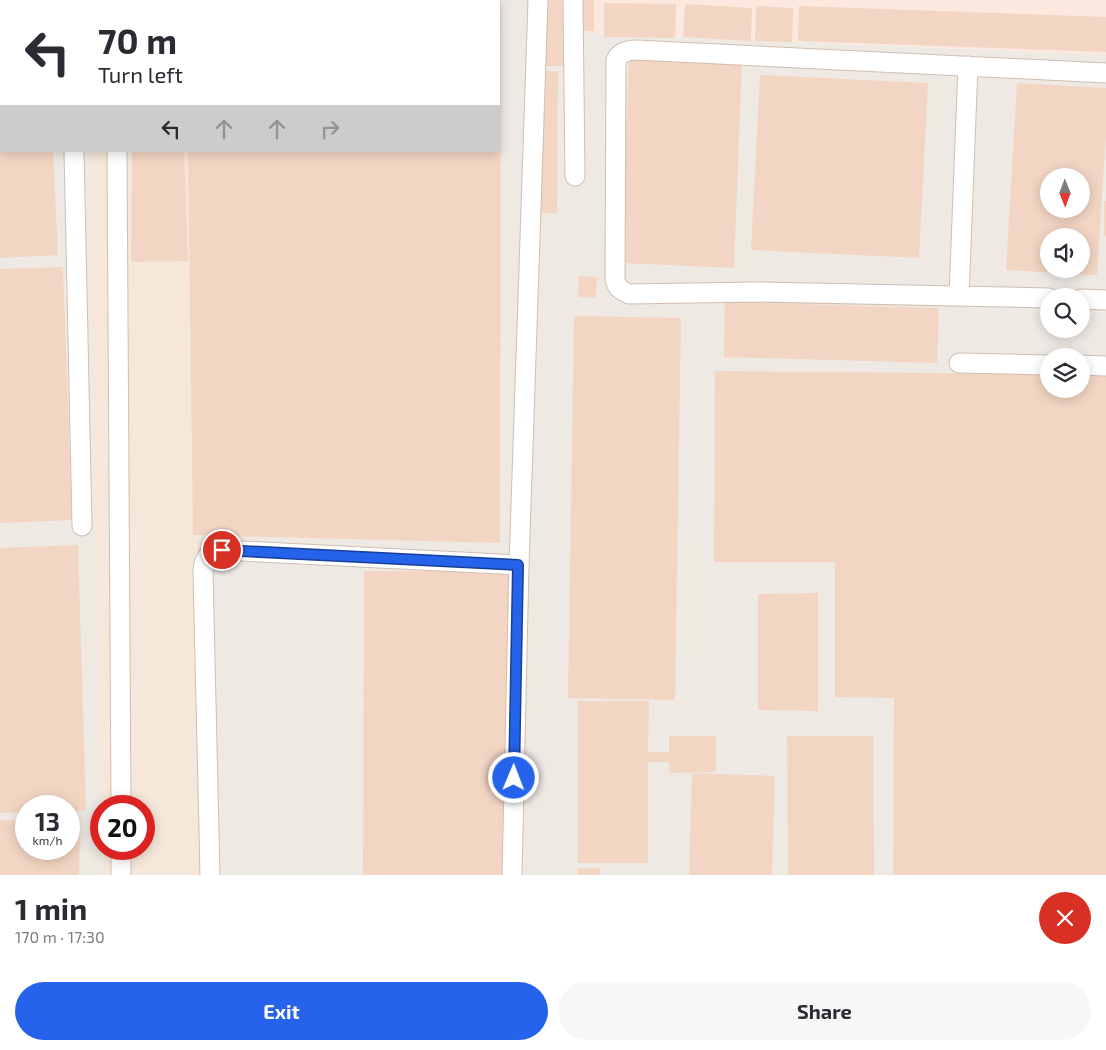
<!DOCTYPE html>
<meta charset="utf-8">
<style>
:root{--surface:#fff;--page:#f7f7f7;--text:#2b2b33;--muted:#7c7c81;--accent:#2563eb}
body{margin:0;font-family:"Exo 2",sans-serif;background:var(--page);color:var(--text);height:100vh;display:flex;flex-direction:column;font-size:19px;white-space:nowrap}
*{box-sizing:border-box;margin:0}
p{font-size:16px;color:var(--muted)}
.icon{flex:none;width:28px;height:28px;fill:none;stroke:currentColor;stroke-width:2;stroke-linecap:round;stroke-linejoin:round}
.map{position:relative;height:875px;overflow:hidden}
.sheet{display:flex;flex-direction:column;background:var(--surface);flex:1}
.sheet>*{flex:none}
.top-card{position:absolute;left:0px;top:0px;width:500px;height:152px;box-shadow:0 2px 12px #0003;background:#fff;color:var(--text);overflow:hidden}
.needle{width:32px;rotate:179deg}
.tools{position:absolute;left:1040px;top:168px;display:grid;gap:10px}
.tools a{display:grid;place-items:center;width:50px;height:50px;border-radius:50%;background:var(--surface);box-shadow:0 2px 12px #0003;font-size:25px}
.speed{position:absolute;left:15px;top:795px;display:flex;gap:10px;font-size:25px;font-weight:700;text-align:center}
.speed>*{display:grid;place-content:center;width:65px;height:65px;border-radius:50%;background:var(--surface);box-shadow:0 2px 12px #0003;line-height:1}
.speed small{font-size:12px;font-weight:400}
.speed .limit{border:8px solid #d22;background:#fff;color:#111}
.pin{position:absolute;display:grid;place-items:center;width:42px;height:42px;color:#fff;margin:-21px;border:2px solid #fff;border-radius:50%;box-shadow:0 1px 5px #0007}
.me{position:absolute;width:55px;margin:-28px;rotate:1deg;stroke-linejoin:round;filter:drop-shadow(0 0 4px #0008)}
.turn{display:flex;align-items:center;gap:18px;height:105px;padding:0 15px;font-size:22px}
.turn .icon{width:65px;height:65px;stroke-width:2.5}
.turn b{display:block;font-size:35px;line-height:42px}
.lanes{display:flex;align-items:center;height:48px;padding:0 15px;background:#0003;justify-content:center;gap:25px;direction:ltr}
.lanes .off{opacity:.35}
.round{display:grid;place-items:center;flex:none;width:52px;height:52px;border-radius:26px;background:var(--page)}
.summary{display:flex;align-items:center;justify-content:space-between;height:85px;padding:0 15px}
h1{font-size:30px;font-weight:700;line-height:38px}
.cta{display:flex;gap:10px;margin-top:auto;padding:10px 15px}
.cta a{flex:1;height:58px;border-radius:30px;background:var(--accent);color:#fff;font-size:20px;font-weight:700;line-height:58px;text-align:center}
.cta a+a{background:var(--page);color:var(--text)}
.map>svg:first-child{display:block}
.residential{fill:#f5e8da}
.commercial{fill:#fde8e0}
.industrial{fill:#efe9e4;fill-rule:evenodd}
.building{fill:#f3d5c3;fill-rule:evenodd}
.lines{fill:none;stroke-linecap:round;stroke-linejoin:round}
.minor-casing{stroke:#d1beb0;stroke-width:21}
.minor{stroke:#fff;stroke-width:19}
.route-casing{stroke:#184099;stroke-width:12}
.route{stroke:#2563eb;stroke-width:9}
</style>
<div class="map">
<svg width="1106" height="875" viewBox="0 0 1106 875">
<rect width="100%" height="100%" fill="#fdf6ec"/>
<!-- residential -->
<path class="residential" d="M87,151H189L190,340L202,341L207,875H103L102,849H144V806H101V815Z"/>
<!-- commercial -->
<path class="commercial" d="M574,0H1106V55L573,32Z"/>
<!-- industrial -->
<g class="industrial">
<path d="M0,0H83V1H1V151H87L103,875H0ZM26,806H69V849H26Z"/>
<path d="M189,0H574L573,32L1106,55V875H207L202,341L190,340L189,151H499V1H189ZM1049,176H1081V209H1049ZM1049,236H1081V269H1049ZM1049,296H1081V329H1049ZM1049,356H1081V389H1049Z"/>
</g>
<!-- building -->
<g class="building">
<path d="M499,0H501L500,543L193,535L188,151H499Z"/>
<path d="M544,0H564L563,66H543Z"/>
<rect x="579" y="0" width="15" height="31"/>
<path d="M604,3L676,4L675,38L604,37Z"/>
<path d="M685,4L752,8L751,41L683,37Z"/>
<path d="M756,6L793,8L792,42L755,41Z"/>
<path d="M799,6L1106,17V52L798,41Z"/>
<path d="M629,55L742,59L734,268L621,263Z"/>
<path d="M540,71H558L557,213H539Z"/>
<path d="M760,75L928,83L919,258L751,250Z"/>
<path d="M1017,83L1106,88V134L1097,275L1006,270ZM1049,176H1081V209H1049ZM1049,236H1081V269H1049Z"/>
<path d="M0,151H53L58,255L0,258Z"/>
<path d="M132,151H184L188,261L131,262Z"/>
<rect x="1104" y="201" width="2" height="35"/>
<path d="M63,267L72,520L0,523V269Z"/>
<path d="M579,276L597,277L596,298L578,297Z"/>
<path d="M725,302L939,308L937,363L724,357Z"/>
<path d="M574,316L681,318L675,700L568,698Z"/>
<path d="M715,371L1049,374V389H1081V374H1106V875H893L894,698L835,697V562H714Z"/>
<path d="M78,545L86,810L69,811V806H26V812L0,813V548Z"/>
<path d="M364,571H509L502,875H363Z"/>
<path d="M818,593V711L758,710V594Z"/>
<path d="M578,701H649L648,752H669V736H716V772L669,773V762H648V863H578Z"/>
<path d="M787,736H873L874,875H788Z"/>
<path d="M692,773L775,776L772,875H689Z"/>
<path d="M0,820L26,821V849H69V822H80L79,875H0Z"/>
<rect x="578" y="868" width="22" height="7"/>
</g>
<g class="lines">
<!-- minor casing -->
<g class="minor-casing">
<g id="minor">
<path d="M71,0V1"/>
<path d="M116,0V1"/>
<path d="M573,0L575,176"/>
<path d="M74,151L82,526"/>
<path d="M117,151L121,806"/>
<path d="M959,296L968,66"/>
<path d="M1049,298L756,292L629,294C621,290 617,289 615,279L616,60C620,52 628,50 636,50L1106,73"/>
<path d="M1081,299L1106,300"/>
<path d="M959,363L1049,365"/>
<path d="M1081,365L1106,366"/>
<path d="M121,849V875"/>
<path d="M210,875L203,572L204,563L211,551L222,550L519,565"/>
<path d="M512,875L519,565L538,0"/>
</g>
</g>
<!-- minor -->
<use href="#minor" class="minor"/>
</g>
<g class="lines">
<!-- route casing -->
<g class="route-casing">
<path id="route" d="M222,550L518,565L514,778"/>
</g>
<!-- route -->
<use href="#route" class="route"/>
</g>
</svg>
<div class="tools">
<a><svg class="needle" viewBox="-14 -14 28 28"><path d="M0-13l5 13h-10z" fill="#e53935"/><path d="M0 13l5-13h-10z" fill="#7c7c81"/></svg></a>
<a><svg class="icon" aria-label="sound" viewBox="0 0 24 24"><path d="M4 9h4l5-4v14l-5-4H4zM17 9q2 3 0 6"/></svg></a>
<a><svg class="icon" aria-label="search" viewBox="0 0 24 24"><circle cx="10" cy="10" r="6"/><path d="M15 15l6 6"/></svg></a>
<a><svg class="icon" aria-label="layers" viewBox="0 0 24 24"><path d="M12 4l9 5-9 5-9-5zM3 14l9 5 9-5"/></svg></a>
</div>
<div class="speed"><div>13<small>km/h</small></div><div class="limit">20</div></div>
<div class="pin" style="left:222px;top:550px;background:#d93025"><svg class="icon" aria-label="arrive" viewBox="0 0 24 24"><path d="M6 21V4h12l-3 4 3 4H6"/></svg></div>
<svg class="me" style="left:514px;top:778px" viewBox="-20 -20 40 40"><circle r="17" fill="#2563eb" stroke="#fff" stroke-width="3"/><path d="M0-11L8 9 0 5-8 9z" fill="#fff"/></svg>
<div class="top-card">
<div class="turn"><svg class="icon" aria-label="left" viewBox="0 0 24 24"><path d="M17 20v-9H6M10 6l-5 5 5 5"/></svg><div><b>70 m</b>Turn left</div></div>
<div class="lanes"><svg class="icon" aria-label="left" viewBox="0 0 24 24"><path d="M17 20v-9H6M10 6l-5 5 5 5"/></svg><svg class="icon off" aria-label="ahead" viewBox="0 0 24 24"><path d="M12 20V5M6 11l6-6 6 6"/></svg><svg class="icon off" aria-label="ahead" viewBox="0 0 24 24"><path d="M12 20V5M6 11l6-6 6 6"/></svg><svg class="icon off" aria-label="right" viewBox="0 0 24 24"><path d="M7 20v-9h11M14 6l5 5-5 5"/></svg></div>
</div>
</div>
<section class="sheet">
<div class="summary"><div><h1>1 min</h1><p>170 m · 17:30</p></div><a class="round" style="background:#d93025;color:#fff"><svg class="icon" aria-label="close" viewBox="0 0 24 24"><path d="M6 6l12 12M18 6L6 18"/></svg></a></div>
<div class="cta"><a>Exit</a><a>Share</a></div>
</section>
